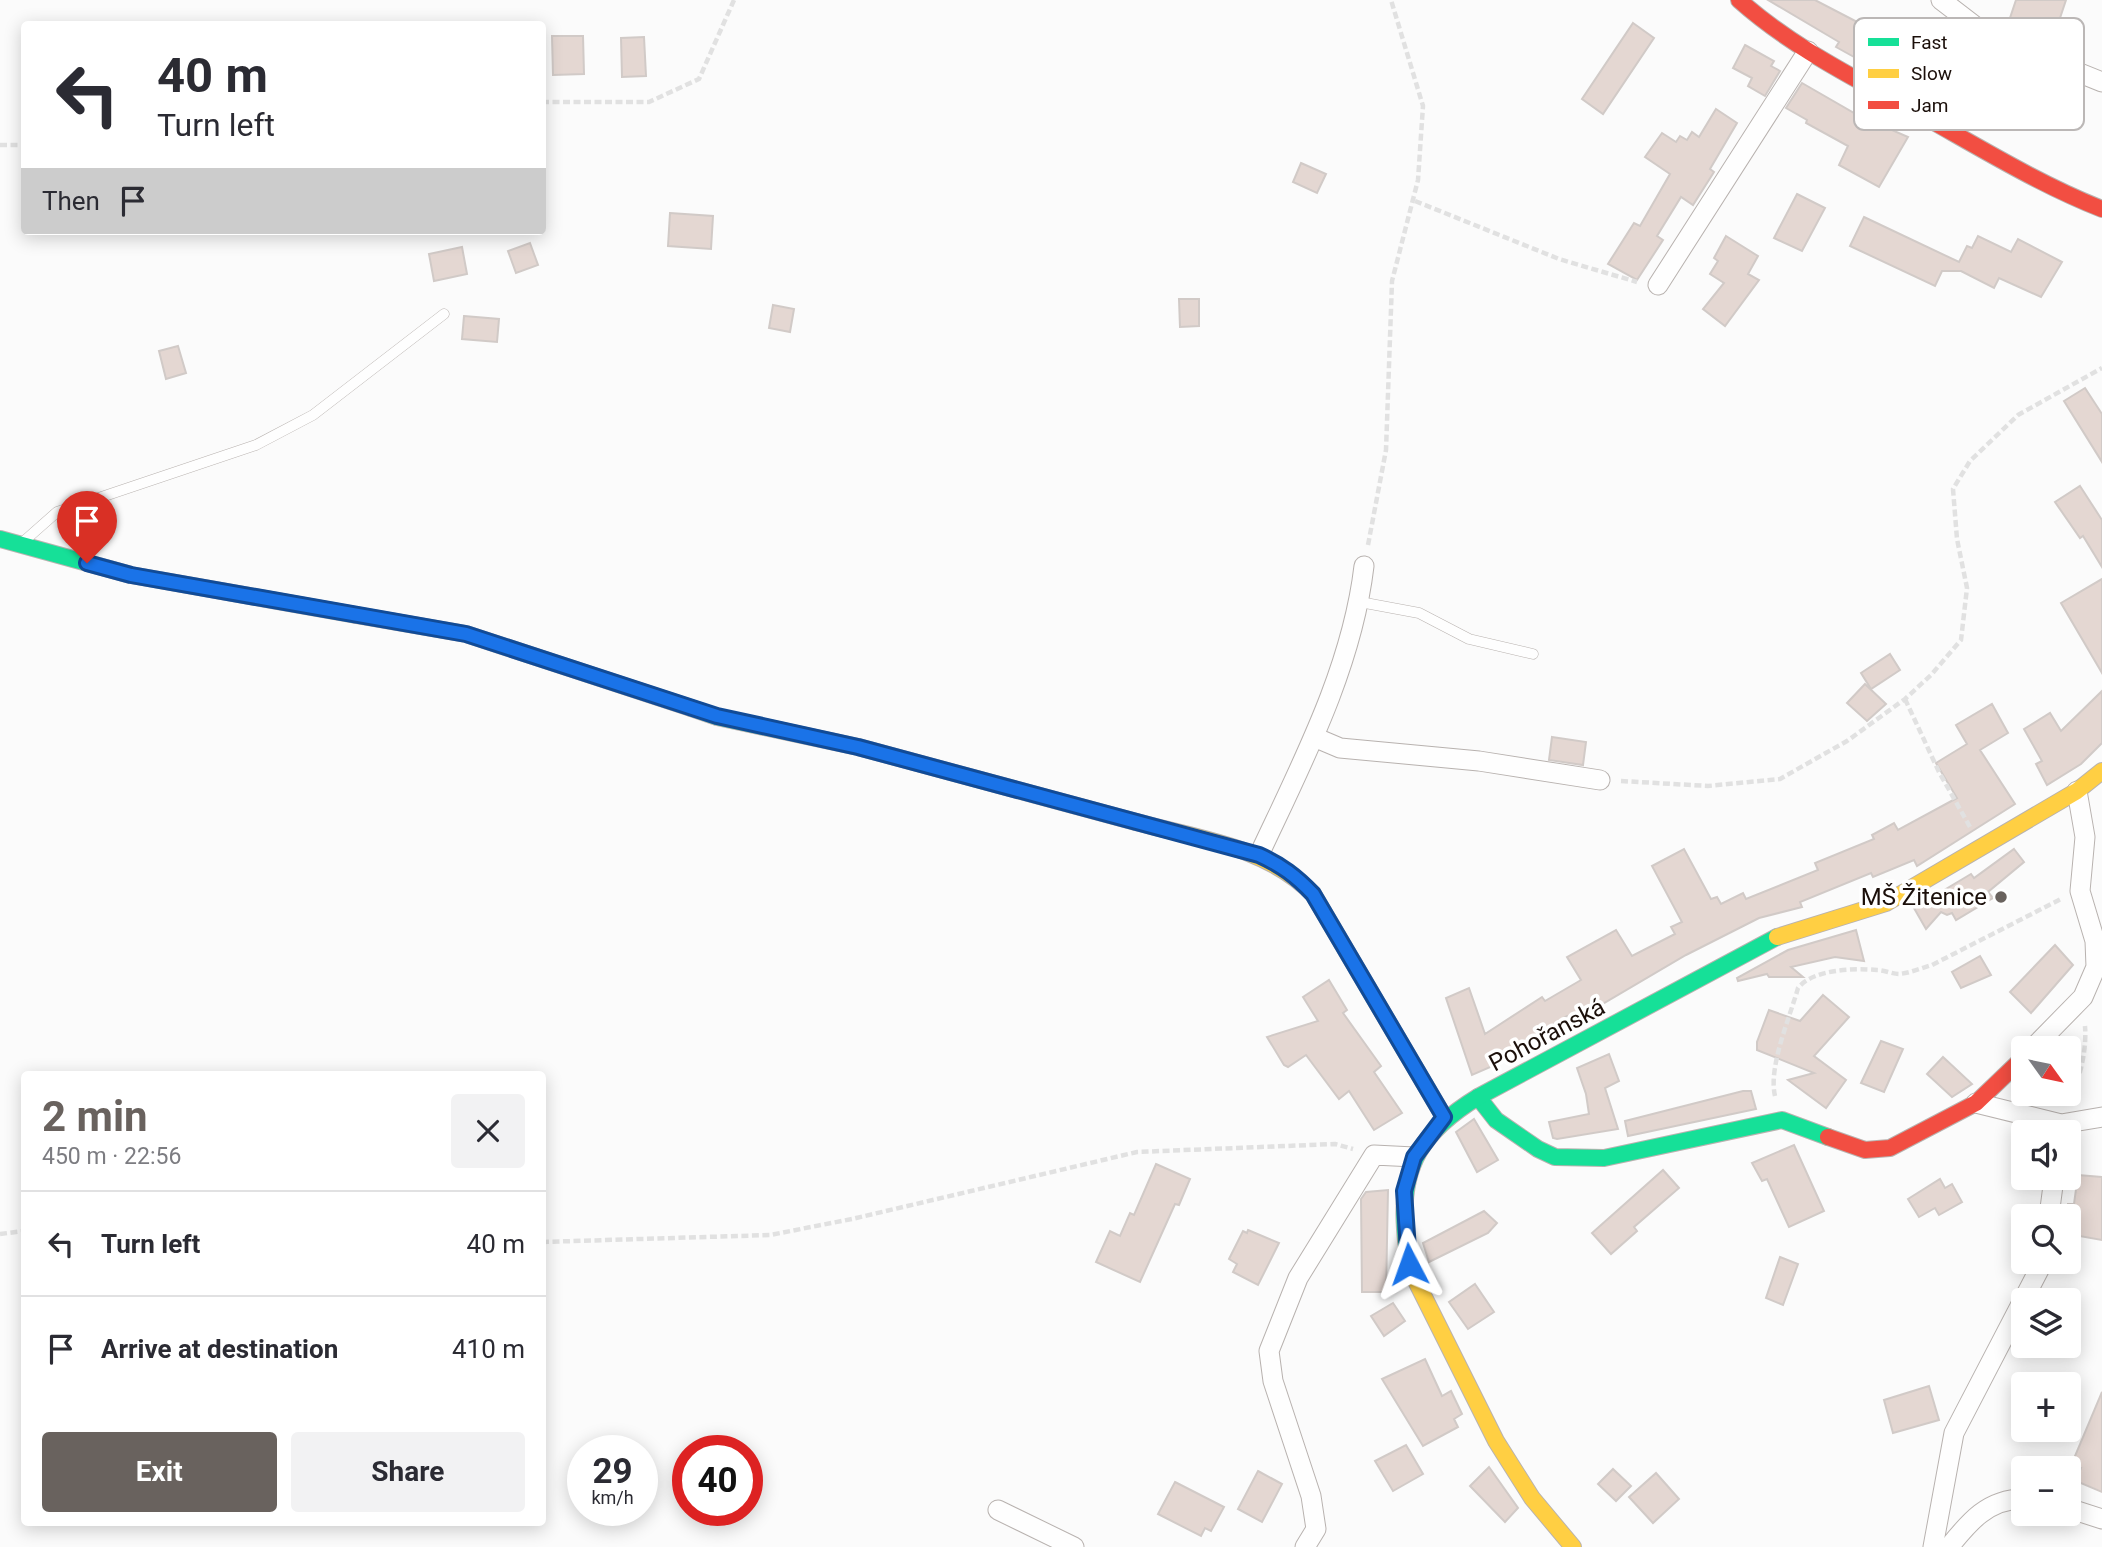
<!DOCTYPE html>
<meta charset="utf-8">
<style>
:root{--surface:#fff;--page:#f2f2f3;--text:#2b2b33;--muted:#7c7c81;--line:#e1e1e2;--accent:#69625e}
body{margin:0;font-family:Roboto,sans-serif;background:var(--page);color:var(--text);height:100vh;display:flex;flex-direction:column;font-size:26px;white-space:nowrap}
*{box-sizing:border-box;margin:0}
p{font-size:23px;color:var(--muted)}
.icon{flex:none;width:38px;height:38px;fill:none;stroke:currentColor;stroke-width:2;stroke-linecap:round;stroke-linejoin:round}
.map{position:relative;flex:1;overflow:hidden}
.panel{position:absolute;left:21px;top:1071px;width:525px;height:455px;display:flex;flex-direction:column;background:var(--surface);border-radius:7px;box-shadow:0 4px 18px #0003}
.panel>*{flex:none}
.guide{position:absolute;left:21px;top:21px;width:525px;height:214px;border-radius:7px;box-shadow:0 4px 18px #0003;background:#fff;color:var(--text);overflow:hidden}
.needle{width:46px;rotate:123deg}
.controls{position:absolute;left:2011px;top:1036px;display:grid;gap:14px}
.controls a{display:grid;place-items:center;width:70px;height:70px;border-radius:7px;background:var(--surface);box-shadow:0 4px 18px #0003;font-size:35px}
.speed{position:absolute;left:567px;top:1435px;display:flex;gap:14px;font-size:35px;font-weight:700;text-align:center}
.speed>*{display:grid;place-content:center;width:91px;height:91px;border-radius:50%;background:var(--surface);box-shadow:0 4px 18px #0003;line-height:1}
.speed small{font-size:18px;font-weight:400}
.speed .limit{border:10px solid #d22;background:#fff;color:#111}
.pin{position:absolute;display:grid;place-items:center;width:60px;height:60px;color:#fff;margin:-72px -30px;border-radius:50% 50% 50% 0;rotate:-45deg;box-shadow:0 0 7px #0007}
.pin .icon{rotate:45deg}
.me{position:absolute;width:77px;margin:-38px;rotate:356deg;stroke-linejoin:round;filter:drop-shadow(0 0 5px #0008)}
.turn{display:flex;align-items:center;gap:24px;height:147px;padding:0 21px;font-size:32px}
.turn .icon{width:91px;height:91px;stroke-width:2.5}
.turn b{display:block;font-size:49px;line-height:60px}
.then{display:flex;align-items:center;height:66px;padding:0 21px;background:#0003;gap:14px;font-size:26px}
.round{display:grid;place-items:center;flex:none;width:74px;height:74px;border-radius:7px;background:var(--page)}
.head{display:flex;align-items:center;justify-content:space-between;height:119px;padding:0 21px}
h1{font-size:42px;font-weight:700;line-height:52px;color:var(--accent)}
.button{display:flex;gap:14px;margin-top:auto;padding:14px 21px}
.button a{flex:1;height:80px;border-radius:7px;background:var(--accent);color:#fff;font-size:28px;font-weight:700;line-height:80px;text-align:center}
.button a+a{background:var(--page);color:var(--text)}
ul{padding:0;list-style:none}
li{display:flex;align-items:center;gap:21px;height:105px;padding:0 21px;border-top:2px solid var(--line)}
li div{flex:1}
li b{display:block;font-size:26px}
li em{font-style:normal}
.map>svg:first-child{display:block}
.building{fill:#e4d7d2;stroke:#d1cac7;stroke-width:2}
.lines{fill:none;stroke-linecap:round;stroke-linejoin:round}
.lane-casing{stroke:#b8b2af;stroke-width:11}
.street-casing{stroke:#b8b2af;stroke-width:21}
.fast-casing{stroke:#b8b2af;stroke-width:18}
.slow-casing{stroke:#b8b2af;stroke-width:18}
.jam-casing{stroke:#b8b2af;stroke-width:18}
.path{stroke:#e1e1e1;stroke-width:4.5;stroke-dasharray:7 3.5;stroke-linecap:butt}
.lane{stroke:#fefefe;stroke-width:10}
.street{stroke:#fefefe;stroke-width:19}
.fast{stroke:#16e098;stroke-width:16}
.slow{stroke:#ffcf43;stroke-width:16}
.jam{stroke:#f24e42;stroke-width:16}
.route-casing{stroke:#114b97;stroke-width:18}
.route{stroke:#1a73e8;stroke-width:12}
.poi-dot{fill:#69625e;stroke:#fff;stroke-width:2.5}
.labels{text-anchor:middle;stroke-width:7;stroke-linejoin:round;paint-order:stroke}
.poi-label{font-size:24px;fill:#1b0f0a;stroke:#fff;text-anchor:end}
.street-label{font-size:24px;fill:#1b0f0a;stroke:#fff}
.key{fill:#fff;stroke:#bbb7b6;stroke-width:2}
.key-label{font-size:19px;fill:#1b0f0a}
</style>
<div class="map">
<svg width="2102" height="1547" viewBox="0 0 2102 1547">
<rect width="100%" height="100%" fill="#fbfbfb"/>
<!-- building -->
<g class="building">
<path d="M1768,0H1815L1888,38L1872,67L1836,47L1839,42Z"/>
<path d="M2016,0H2066L2050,48L2006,30Z"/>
<path d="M1633,23L1654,38L1603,114L1582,99Z"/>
<path d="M552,36H583L584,74L553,75Z"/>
<path d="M644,37L646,76L622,77L621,38Z"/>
<path d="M1745,45L1774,61L1771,66L1780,71L1765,96L1748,86L1752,78L1733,68Z"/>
<path d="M1802,83L1875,125L1876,123L1908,137L1879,187L1839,165L1848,146L1806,123L1807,120L1786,108Z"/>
<path d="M1716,109L1737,123L1710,169L1714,172L1693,205L1681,197L1657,236L1663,240L1637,280L1608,264L1634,223L1640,226L1670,174L1645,157L1662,133L1676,142L1680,136L1687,140L1692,132L1699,137Z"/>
<path d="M1301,163L1326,174L1317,193L1293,182Z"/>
<path d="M1797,194L1825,208L1802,251L1774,238Z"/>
<path d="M670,213L713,216L711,249L668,246Z"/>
<path d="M1864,217L1959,262L1967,246L1972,248L1978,236L2011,252L2018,239L2062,262L2041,297L1999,278L1994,288L1961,271H1942L1935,286L1850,246Z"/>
<path d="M1726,236L1758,256L1748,274L1759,280L1725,326L1703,309L1724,283L1710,274L1718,261L1714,258Z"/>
<path d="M530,243L538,265L516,273L508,251Z"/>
<path d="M462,247L467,274L434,281L429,254Z"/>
<path d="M1179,299H1199V326L1180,327Z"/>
<path d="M773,305L794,309L790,332L769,328Z"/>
<path d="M464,316L499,319L497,342L462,339Z"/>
<path d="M178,346L186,373L166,379L159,351Z"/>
<path d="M2085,388L2102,414V462L2064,401Z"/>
<path d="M2080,486L2102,520V567L2083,536L2080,538L2055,502Z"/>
<path d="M2102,579V673L2061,603Z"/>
<path d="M1890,654L1900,670L1871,689L1861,673Z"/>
<path d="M1865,684L1886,704L1867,721L1847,703Z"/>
<path d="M2102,691V743L2081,764L2047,785L2036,764L2042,761L2024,729L2050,713L2061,731Z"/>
<path d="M1992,704L2008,733L1980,750L2015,804L1917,866L1914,860L1873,877L1871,873L1800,902L1802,907L1759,918L1686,955L1572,1022L1567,1016L1494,1061L1495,1065L1472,1075L1446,998L1469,988L1485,1034L1542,997L1545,1001L1581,980L1567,957L1616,930L1632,956L1675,934L1671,927L1682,922L1652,866L1684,849L1711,899L1717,897L1721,904L1743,893L1746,899L1818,870L1815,863L1874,839L1872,835L1894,823L1898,830L1957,798L1936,763L1967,744L1956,725Z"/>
<path d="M1552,737L1586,742L1583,765L1549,760Z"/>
<path d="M2014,849L2024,862L1988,892L1993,898L1956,920L1952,913L1947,915L1941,912L1926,929L1914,908L1971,874L1974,878Z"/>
<path d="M1856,930L1864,961L1835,957L1791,967L1803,977H1769L1767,974L1738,981L1737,978L1788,950Z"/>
<path d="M2055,945L2073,965L2031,1013L2010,992Z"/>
<path d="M1980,956L1991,975L1961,988L1952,972Z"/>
<path d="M1329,980L1347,1010L1343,1013L1381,1066L1374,1072L1402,1113L1374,1130L1349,1091L1339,1099L1306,1055L1288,1067L1284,1065L1267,1037L1318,1021L1303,997Z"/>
<path d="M1823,995L1849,1017L1814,1056L1846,1080L1826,1108L1788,1080L1814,1073L1757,1050V1042L1769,1010L1800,1021Z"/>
<path d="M1881,1041L1903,1049L1884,1092L1861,1083Z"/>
<path d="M1609,1054L1619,1081L1605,1088L1618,1129L1557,1139L1553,1138L1549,1122L1589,1114L1586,1094L1577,1068Z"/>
<path d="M1943,1057L1972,1084L1952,1097L1927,1074Z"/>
<path d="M1743,1091H1751L1756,1109L1628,1136L1625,1121Z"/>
<path d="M1474,1119L1498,1160L1477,1172L1456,1132Z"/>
<path d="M1794,1145L1824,1211L1789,1227L1767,1179L1762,1181L1752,1163Z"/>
<path d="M1156,1164L1190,1179L1179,1205L1175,1204L1140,1282L1096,1262L1110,1231L1120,1236L1130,1213L1134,1215Z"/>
<path d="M1663,1170L1679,1188L1634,1227L1637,1231L1611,1254L1592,1233Z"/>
<path d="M2078,1175L2102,1177V1240L2068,1234V1204H2074Z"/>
<path d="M1940,1179L1945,1188L1952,1184L1962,1202L1939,1215L1935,1208L1919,1217L1908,1199Z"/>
<path d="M1388,1190L1386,1292H1362L1361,1199L1366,1192Z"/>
<path d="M1484,1211L1497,1223L1488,1233L1429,1262L1423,1243Z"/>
<path d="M1248,1230L1279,1243L1258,1285L1233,1272L1237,1264L1229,1259L1243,1231L1247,1233Z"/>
<path d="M1780,1257L1798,1264L1783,1305L1766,1298Z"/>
<path d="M1475,1284L1494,1312L1468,1329L1449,1302Z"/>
<path d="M1393,1303L1405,1321L1384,1336L1371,1316Z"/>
<path d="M1425,1359L1442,1396L1451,1391L1462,1414L1454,1419L1458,1427L1423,1446L1382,1379Z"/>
<path d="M1929,1386L1939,1420L1893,1433L1884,1400Z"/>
<path d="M2102,1392V1492L2076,1481L2081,1468H2070Z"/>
<path d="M1406,1445L1423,1474L1393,1491L1375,1461Z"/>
<path d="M1489,1467L1518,1508L1505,1522L1470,1486Z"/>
<path d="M1613,1469L1631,1486L1616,1501L1598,1484Z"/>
<path d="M1258,1471L1282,1484L1262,1522L1238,1509Z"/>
<path d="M1656,1473L1679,1499L1653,1523L1629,1497Z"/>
<path d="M1175,1482L1224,1507L1211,1531L1205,1528L1201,1536L1158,1514Z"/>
</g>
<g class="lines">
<!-- lane casing -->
<g class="lane-casing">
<g id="lane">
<path d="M23,542L57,512L256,445L313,415L444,314"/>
<path d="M1360,602L1419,613L1469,639L1533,654"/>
</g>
</g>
<!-- street casing -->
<g class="street-casing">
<g id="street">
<path d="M1941,0L1988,36L2102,82"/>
<path d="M1658,285L1808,51"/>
<path d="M1314,737L1340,748L1479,761L1600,780"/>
<path d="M1259,855C1302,763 1352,668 1364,566"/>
<path d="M2033,1048L2083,997L2096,967L2095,941L2080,891L2085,837L2077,791"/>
<path d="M1976,1103L2061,1124L2102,1117"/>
<path d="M2049,1216L2054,1178"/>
<path d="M2068,1508L2102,1519"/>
<path d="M998,1510L1074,1547"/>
<path d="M1305,1547L1316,1529L1311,1496L1273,1381L1269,1351L1298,1278L1374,1155L1414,1157"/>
<path d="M1933,1547L1954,1433L2043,1262"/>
<path d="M1949,1547C1969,1522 1988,1499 2023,1499"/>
</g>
</g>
<!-- fast casing -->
<g class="fast-casing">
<g id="fast">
<path d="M0,539L131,575L356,615"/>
<path d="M691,708L717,717L858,747L1136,822"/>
<path d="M1478,1097L1496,1120L1538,1149L1555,1157L1604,1158L1782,1120L1828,1137"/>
<path d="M1414,1277C1408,1261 1406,1245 1405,1229C1400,1164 1424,1130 1478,1097L1777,937"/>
</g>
</g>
<!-- slow casing -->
<g class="slow-casing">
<g id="slow">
<path d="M356,615L466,634L691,708"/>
<path d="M1136,822C1198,839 1266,846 1313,894L1444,1117"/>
<path d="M1777,937L1886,903L2077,791L2102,771"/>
<path d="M1414,1277L1496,1441L1532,1498L1573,1547"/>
</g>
</g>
<!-- jam casing -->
<g class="jam-casing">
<g id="jam">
<path d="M1739,0C1794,49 1859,80 1923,116C1982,149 2039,184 2102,209"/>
<path d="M1828,1137L1865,1150L1890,1148L1976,1103L2023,1058"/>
</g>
</g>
<!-- path -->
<g class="path">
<path d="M542,102H649L699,79L734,0"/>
<path d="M0,145H24"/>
<path d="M1415,201L1559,259L1637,282"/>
<path d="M1368,545L1386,450L1392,281L1418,180L1423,106L1391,0"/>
<path d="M1905,699L1939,772L1970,827"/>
<path d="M1621,781L1708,786L1780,779L1847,741L1905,699L1931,675L1961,640L1967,588L1957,539L1953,489L1970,461L2018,415L2102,368"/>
<path d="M1775,1096C1768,1067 1790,1017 1798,988C1813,969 1854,968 1877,970C1884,970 1892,974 1899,974C1910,973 1921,968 1932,965L2061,899"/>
<path d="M2070,1103C2079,1078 2087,1053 2085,1026"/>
<path d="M0,1234L24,1231"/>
<path d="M542,1242L770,1235L852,1219L1137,1152L1335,1144L1353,1149"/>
</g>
<!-- lane -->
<use href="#lane" class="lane"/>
<!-- street -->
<use href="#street" class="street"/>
<!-- fast -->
<use href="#fast" class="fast"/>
<!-- slow -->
<use href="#slow" class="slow"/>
<!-- jam -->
<use href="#jam" class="jam"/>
</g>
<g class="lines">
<!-- route casing -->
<g class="route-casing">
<path id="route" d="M87,563L131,575L466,634L717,716L858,747L1259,855C1281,865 1296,876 1313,894L1444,1117L1414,1157L1404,1191L1409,1264"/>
</g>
<!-- route -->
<use href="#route" class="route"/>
</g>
<!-- markers -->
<circle class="poi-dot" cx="2001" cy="897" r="7"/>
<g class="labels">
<!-- poi labels -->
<g class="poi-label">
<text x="1987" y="905">MŠ Žitenice</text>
</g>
<!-- street labels -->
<g class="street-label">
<text transform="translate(1547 1035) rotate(-28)" y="8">Pohořanská</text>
</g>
</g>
<!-- legend -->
<rect x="1854" y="18" width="230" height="112" rx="10" class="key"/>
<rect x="1868" y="38" width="31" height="8" fill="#16e098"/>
<rect x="1868" y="69" width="31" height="9" fill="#ffcf43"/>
<rect x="1868" y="101" width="31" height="8" fill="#f24e42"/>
<g class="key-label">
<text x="1911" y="49">Fast</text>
<text x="1911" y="80">Slow</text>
<text x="1911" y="112">Jam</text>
</g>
</svg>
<div class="controls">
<a><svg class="needle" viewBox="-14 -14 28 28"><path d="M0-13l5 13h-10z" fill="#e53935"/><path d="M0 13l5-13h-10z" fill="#7c7c81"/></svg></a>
<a><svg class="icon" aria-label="sound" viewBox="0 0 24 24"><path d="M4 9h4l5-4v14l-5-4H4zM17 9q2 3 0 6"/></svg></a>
<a><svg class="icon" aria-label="search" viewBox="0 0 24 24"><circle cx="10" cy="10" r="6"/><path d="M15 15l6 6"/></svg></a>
<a><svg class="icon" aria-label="layers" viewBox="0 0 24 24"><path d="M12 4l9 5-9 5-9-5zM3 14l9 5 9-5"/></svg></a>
<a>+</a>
<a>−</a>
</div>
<div class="speed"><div>29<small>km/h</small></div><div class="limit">40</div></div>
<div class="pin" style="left:87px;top:563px;background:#d93025"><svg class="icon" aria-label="arrive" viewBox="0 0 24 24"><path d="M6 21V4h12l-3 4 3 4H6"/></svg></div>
<svg class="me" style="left:1409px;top:1264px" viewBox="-20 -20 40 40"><path d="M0-17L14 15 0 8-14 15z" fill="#1a73e8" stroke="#fff" stroke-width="4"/></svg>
<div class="guide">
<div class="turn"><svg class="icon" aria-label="left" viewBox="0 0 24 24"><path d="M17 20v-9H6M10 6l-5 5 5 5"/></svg><div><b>40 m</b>Turn left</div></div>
<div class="then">Then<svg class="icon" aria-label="arrive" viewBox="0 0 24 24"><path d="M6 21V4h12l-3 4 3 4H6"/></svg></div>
</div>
<section class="panel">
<div class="head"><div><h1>2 min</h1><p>450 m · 22:56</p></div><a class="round"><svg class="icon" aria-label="close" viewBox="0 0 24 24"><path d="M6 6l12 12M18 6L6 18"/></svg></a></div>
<ul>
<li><svg class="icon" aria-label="left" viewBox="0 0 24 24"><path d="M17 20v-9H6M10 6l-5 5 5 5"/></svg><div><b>Turn left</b></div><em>40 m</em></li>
<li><svg class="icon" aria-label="arrive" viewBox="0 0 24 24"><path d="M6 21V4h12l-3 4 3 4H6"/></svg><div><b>Arrive at destination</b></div><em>410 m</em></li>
</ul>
<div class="button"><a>Exit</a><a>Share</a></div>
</section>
</div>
